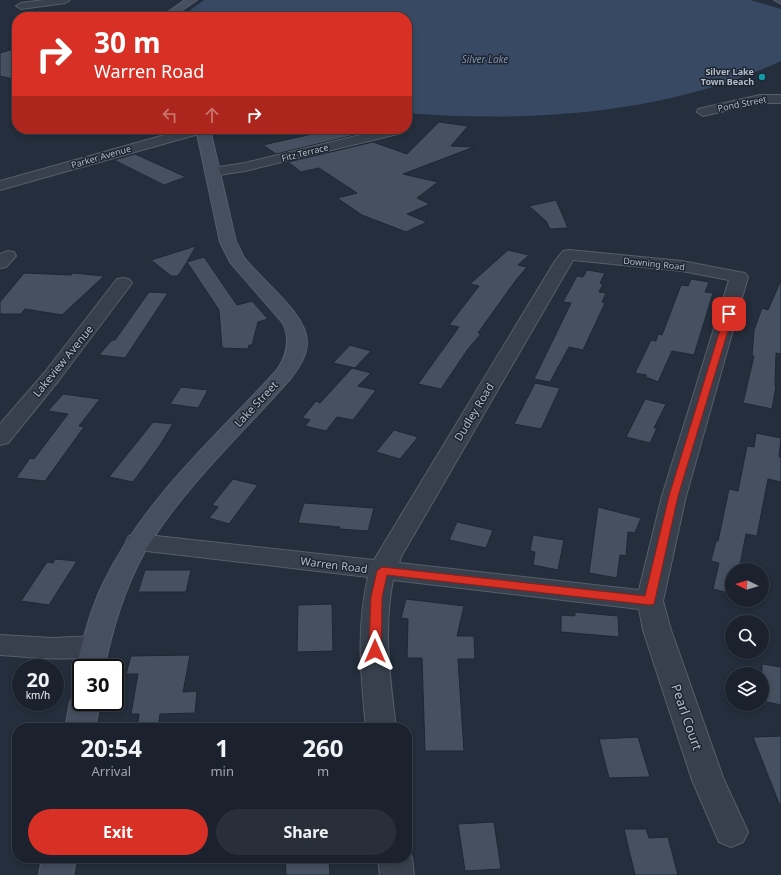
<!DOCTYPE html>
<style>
:root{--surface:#1b222d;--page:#282f39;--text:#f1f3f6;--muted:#a0a4aa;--line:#393f49;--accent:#d93025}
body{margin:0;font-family:"Noto Sans",sans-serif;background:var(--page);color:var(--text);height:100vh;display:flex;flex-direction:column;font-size:15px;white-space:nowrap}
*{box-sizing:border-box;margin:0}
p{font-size:13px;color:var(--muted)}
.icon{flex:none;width:22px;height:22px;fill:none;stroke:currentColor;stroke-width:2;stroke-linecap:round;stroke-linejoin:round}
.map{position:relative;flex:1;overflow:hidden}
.details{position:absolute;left:12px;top:723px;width:400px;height:140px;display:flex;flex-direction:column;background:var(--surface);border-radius:16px;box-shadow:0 2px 6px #0003,0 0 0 1px var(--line)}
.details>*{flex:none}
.banner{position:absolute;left:12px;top:12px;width:400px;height:122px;border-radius:16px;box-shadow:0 2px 6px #0003,0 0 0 1px var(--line);background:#d93025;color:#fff;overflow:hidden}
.needle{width:26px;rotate:275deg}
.tools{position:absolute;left:725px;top:563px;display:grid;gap:8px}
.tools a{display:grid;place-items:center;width:44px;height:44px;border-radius:50%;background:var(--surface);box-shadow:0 2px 6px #0003,0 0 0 1px var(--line);font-size:20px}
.speed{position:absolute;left:12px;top:659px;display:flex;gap:8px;font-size:20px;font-weight:700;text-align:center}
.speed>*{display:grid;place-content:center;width:52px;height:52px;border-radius:50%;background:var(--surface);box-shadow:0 2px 6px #0003,0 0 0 1px var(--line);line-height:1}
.speed small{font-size:10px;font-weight:400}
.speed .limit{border:2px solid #111;border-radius:6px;background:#fff;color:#111}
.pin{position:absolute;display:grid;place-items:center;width:34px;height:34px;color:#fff;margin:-17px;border-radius:8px;box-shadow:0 2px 6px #0006}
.me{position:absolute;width:44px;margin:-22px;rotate:0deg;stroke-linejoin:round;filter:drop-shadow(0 0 3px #0008)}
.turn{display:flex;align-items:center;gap:14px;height:84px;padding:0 16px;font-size:18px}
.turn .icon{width:52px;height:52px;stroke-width:2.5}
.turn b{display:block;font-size:28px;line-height:34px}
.lanes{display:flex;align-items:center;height:38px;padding:0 16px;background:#0003;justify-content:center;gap:20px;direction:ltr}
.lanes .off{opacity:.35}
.eta{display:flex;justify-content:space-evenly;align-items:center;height:68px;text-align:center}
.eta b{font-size:24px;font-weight:700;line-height:28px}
.button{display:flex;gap:8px;margin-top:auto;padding:8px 16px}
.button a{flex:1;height:46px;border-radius:24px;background:var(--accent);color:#fff;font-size:16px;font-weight:700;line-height:46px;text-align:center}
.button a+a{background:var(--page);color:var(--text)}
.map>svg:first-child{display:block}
.water{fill:#384963}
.building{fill:#455060;stroke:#1f2733}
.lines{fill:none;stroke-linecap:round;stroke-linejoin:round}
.street-casing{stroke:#565e6a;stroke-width:2}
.secondary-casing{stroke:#565e6a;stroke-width:2}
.street{fill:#37404c;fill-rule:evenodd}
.secondary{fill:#464f5f;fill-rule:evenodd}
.route{fill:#d93025;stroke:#8d1f18}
.culture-dot{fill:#0f9aa8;stroke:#1d2531;stroke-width:1.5}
.labels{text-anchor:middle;stroke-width:3;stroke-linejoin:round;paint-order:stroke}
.far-poi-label{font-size:9px;font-weight:bold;fill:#b3bbc8;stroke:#1d2531;text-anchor:end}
.far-street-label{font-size:9px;fill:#b3bbc8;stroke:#1d2531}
.far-water-label{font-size:10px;font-style:italic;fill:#7c91af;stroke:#1d2531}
.street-label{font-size:11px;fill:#b3bbc8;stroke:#1d2531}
.near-street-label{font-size:13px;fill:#b3bbc8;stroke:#1d2531}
</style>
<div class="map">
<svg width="781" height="875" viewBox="0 0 781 875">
<rect width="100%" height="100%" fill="#242e3c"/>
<!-- water -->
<path class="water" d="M204,0H750L781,9V61C668,114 530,123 407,113V17H191L189,11Z"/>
<!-- building -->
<g class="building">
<path d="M17,48V80L0,76V53Z"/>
<path d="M439,122L468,126L451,146L474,147L403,174L438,182L417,198L430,204L407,214L427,222L406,232L362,215L337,198L357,193L319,168L301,172L288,162L373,142L407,154Z"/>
<path d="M334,129L355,135L276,154L263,145Z"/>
<path d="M135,154L186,177L164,185L114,160Z"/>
<path d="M556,200L568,228L550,229L546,221L529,206Z"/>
<path d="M196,246L187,262L204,257L237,305L252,301L268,319L258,322L252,345H249L248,349L222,348L219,310L187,262L178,276H171L151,260Z"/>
<path d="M508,250L529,255L518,265L527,267L516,280L478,333L481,334L468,349L441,389L418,384L459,327L449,325L479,286L470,284Z"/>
<path d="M587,270L605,273L600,283L603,284L599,292L606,293L602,302L605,303L583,350L569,347L550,382L534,379L571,303L563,302L577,276L583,277Z"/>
<path d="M24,273L71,275L73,273L104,276L62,315L25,309L21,314H0V302Z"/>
<path d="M691,279L709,282L705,292L713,293L694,355L672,351L658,382L646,377V375L635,373L651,340L656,341L658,334L662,335L681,285L688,286Z"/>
<path d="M781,280V354L776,353L775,386H776L772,409L743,403L754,356H752L754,330L762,308L768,310Z"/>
<path d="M149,292L168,293L125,358L99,355L112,340H115Z"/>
<path d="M350,345L371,351L355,368L333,363Z"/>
<path d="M352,368L371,373L358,386L376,390L353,420L337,417L326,431L305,426L310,420L302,418L316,401L320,403Z"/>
<path d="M535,383L560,388L541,429L514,424Z"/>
<path d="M181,387L208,390L198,408L170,404Z"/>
<path d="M63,394L100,399L79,426L84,427L45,481L16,478L30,458L34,459L68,414L48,411Z"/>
<path d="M645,399L666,404L654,428H657L650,443L626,437Z"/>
<path d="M153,422L173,424L160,445L133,482L109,477Z"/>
<path d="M394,430L418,437L400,459L376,452Z"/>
<path d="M756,433L781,438L779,457H781V482L768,479L757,536L746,534L739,570H732V594L713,589L719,563L711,561L716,541H718L729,489L738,491L747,446L754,447Z"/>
<path d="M233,479L258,485L229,524L209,518L218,507L212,505Z"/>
<path d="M304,503L374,508L368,531L339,529L340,527L298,523Z"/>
<path d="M598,507L641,518L635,533L628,532L626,556L620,555L617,578L589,573Z"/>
<path d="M457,522L493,530L486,548L449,540Z"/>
<path d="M533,535L564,540L558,570L533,565L535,552L530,551Z"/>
<path d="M55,559L77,561L49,605L21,601L47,562L53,563Z"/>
<path d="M145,570H191L186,592H138Z"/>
<path d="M406,599L464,606L457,636H474L475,659H458L464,751H425L422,658H407L408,619L401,618Z"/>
<path d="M332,604L333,651L297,652L298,605Z"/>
<path d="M575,612L618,616L619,637L561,632V615L575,616Z"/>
<path d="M190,655L183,692L197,691L195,713L160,714L158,728H137L139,714H131L138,674H126L131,656Z"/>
<path d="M762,664L781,667V705L762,701Z"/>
<path d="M781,736V806H780L753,737Z"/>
<path d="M638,737L650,777L609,778L599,739Z"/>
<path d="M494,822L501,869L465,871L458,824Z"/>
<path d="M624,829H646L649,838L668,837L678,875H635Z"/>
<path d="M285,858H329L330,875H286Z"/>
</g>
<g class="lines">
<!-- street casing -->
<g class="street-casing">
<g id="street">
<path d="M44,0H70L65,3L21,9L16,6L21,3Z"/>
<path d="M760,95H781V103H760L703,116L697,112L698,109Z"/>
<path d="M186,129H208L206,132L0,190V181Z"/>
<path d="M385,129L404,130L402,133L245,171L212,176L207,175L205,172L207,169L212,168L245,163Z"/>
<path d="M569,250L682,261L739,272L745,273L748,277L686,496L663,601L671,630L724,780L748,832L743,842L731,847L719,842L692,780L643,630L639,609L393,580C383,630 390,679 396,728H366C361,677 356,628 368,577L138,550L129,548L126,542L129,536L138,534L374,560L555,261L563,251ZM573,260L682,271L729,280L662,496L639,590L399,563L402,555Z"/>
<path d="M8,251L14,252L16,256L6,267L0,268V254Z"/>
<path d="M123,278L129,279L132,283L129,287L59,380L8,443L0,445V424L45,372L117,279Z"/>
<path d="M0,635L53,638L95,636L105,639L109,646L105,653C72,663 34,657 0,655Z"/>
<path d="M407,847L412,858L414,875H380L378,858H407Z"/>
</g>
</g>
<!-- secondary casing -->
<g class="secondary-casing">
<g id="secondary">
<path d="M185,0H197L172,17H161Z"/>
<path d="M774,0H781V4Z"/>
<path d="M196,129H210L236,242C239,246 241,252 243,256C259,279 307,313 307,342C307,356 299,367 291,378C241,435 183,487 144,553C124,589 113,628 104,668H81V676L76,668C83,640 90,611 103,584C143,500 215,438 277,370C287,355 291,340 283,323L230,262L220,242Z"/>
<path d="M81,692V702H100L95,728H65L70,702L75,694Z"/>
<path d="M42,858H76L73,875H39Z"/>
</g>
</g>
<!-- street -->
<use href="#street" class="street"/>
<!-- secondary -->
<use href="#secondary" class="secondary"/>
</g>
<!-- route -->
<path class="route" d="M729,311L733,314L678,496L654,604L650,605L387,575L382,597L381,651L379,654H371L369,651L371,597L377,571L382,567L645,596L669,496L725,314Z"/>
<!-- markers -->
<circle class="culture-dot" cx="762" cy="77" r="4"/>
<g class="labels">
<!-- far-poi labels -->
<g class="far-poi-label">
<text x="754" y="75">Silver Lake<tspan x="754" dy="10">Town Beach</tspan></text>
</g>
<!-- far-street labels -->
<g class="far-street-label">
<text transform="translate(742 104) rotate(-11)" y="3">Pond Street</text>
<text transform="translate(305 153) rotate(-14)" y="3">Fitz Terrace</text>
<text transform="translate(101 157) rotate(-16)" y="3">Parker Avenue</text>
<text transform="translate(654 264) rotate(6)" y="3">Downing Road</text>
</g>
<!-- far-water labels -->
<g class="far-water-label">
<text x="485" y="63">Silver Lake</text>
</g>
<!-- street labels -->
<g class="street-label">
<text transform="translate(63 361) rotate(-51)" y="4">Lakeview Avenue</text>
<text transform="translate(256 404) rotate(-47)" y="4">Lake Street</text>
<text transform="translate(474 412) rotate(-59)" y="4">Dudley Road</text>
<text transform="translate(334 565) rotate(7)" y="4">Warren Road</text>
</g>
<!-- near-street labels -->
<g class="near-street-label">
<text transform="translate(687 717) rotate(71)" y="5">Pearl Court</text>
</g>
</g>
</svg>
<div class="tools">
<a><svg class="needle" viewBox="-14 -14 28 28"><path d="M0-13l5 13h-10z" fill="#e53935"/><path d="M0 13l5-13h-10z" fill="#a0a4aa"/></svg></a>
<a><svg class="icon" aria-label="search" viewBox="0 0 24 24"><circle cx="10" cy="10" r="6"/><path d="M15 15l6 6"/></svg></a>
<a><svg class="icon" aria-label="layers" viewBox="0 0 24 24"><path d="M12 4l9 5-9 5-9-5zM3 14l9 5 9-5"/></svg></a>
</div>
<div class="speed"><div>20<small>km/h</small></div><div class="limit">30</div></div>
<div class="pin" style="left:729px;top:314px;background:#d93025"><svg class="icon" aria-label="arrive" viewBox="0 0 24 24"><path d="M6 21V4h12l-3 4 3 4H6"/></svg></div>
<svg class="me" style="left:375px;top:651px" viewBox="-20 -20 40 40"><path d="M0-17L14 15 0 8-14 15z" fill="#d93025" stroke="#fff" stroke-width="4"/></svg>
<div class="banner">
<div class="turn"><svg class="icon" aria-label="right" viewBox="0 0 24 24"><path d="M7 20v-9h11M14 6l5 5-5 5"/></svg><div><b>30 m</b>Warren Road</div></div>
<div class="lanes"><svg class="icon off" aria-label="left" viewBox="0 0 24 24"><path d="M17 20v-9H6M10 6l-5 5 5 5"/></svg><svg class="icon off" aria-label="ahead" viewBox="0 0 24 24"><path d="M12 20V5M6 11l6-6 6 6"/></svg><svg class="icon" aria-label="right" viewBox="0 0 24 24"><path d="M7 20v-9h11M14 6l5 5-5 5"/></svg></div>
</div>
<section class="details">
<div class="eta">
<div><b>20:54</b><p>Arrival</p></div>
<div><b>1</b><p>min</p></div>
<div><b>260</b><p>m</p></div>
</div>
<div class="button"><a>Exit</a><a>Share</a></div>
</section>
</div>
